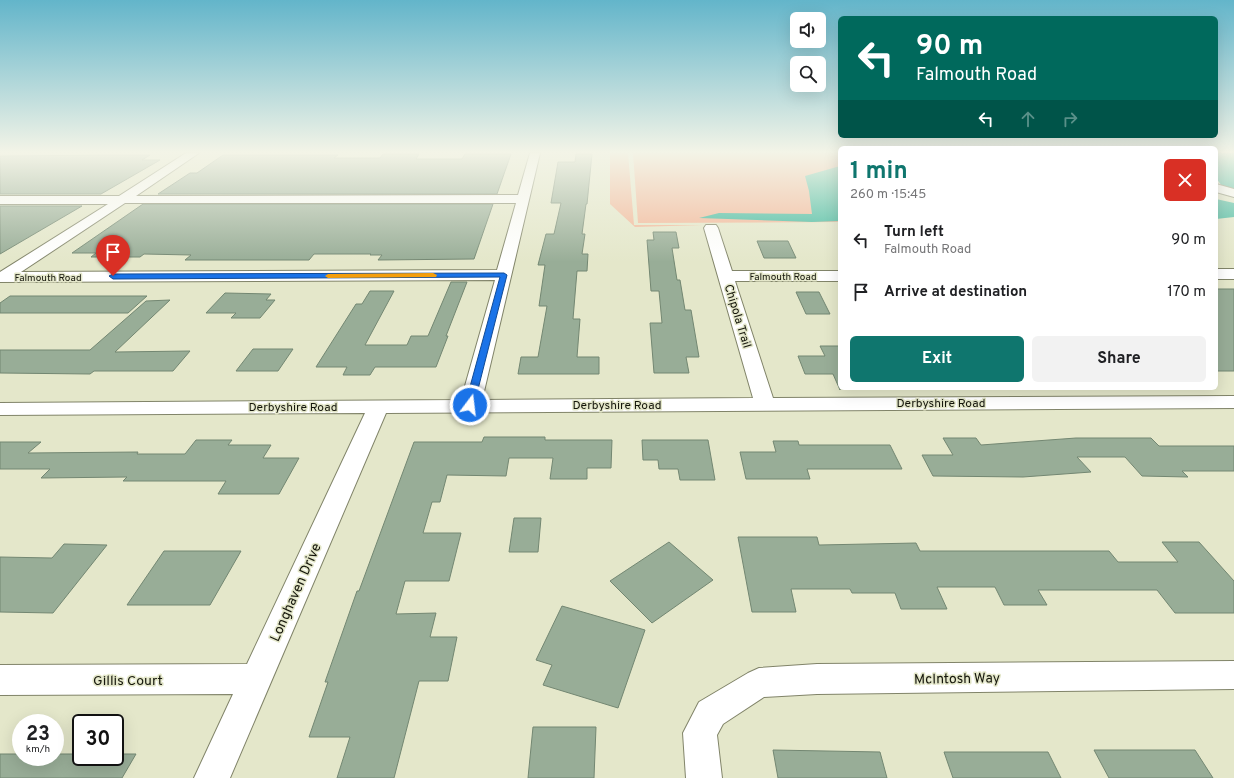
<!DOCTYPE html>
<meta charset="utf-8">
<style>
:root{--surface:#fff;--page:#f2f2f2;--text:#202124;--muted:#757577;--accent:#0f766e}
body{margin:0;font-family:Overpass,sans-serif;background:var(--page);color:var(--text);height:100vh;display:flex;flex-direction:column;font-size:15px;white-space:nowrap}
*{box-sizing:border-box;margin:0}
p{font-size:13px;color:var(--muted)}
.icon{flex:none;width:22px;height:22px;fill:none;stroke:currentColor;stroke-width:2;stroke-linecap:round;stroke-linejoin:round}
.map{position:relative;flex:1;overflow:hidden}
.details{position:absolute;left:838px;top:146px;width:380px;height:244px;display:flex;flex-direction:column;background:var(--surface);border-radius:6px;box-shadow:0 4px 16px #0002}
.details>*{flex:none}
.guide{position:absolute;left:838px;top:16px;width:380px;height:122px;border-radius:6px;box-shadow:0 4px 16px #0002;background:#00695c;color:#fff;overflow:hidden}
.fabs{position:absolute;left:790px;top:12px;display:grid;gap:8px}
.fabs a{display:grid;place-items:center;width:36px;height:36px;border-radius:6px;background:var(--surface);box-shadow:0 4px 16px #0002;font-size:20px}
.speed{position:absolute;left:12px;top:714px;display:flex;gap:8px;font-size:20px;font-weight:700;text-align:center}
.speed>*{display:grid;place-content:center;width:52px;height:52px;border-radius:50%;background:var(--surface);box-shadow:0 4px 16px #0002;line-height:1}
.speed small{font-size:10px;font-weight:400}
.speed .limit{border:2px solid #111;border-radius:6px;background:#fff;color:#111}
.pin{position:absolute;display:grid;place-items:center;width:34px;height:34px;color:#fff;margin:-41px -17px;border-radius:50% 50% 50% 0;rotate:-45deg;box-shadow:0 0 4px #0007}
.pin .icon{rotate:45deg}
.me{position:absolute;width:44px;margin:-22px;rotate:15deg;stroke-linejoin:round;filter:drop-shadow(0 0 3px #0008)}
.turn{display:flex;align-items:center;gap:14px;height:84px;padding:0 12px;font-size:18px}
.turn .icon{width:52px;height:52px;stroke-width:2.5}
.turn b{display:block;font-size:28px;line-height:34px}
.lanes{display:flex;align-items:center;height:38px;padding:0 12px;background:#0003;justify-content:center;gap:20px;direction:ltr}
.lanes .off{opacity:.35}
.round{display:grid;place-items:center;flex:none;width:42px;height:42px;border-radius:6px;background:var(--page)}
.summary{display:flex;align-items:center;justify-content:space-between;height:68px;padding:0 12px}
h1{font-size:24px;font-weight:700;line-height:30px;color:var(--accent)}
.button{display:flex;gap:8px;margin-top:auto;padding:8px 12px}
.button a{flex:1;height:46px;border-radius:6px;background:var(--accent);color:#fff;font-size:16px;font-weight:700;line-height:46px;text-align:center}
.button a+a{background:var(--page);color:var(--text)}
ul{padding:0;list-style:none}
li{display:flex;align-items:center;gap:12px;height:52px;padding:0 12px}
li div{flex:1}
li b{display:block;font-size:15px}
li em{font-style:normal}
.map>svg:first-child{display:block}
.green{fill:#f3b597}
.water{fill:#3bb79d}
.building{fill:#98ad97;stroke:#738772}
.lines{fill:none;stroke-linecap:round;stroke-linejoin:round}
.minor-casing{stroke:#818469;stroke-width:2}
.minor{fill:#fff;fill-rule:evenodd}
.route{fill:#1a73e8;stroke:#114b97}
.slow{fill:#f59e0b}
.labels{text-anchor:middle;stroke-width:3;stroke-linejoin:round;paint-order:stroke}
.far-street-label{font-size:10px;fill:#15160c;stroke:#e4e7ca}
.street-label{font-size:12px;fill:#15160c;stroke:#e4e7ca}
.near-street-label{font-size:14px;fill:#15160c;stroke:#e4e7ca}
</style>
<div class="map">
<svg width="1234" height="778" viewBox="0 0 1234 778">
<rect width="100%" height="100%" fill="#e4e7ca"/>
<!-- green -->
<g class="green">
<path d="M610,153H628L634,225H703L635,227L610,204Z"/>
<path d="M633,153H840V222L638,223Z"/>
</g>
<!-- water -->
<g class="water">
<path d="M1216,153H1234V189L1222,186L1216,178Z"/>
<path d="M840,166V221L812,222L699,218L719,213L812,214L809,191L805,176Z"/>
<path d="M1216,199L1234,203V217L1216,219Z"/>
</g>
<!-- building -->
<g class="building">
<path d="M383,154H419L416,159H462L465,154H511L497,194H158L190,173H197L223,155H338L334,158H380Z"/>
<path d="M576,154H592L587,204H586L582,234H585L582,254H588L587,271H577L573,319H580L577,357H599V374H518L521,357H538L547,306H539L545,265H538L546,234H554L561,203H551L558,162H575Z"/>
<path d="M114,155H150L142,160H160L101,194H0V156Z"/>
<path d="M143,204H493L474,259L378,260L382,255H370L371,254H314L309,260H185L191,255L144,254L140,257H91L96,253H72Z"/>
<path d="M0,206H82L0,254Z"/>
<path d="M653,232H676L679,248H672L677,280H680L685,310H691L699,357H686L689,373H654L650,323H662L659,291H651L647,240H654Z"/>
<path d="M757,241H788L796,258H764Z"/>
<path d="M451,282H467L446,336H448L436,367H375L370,375H343L347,367H316L356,304H362L370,291H394L365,345H407L411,336H428Z"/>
<rect x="1216" y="289" width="18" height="82"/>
<path d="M796,292H819L830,314H806Z"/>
<path d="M225,293L271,294L266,300H275L260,318H231L236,313H206Z"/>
<path d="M10,296H147L128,313H0V303Z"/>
<path d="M170,300L115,352L190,351L173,371H94L90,374L0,373V350H90L146,301Z"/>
<path d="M820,346H840V390L833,374H805L798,356H825Z"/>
<path d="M253,349H293L278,371H236Z"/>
<path d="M484,437H545V440H612L611,468H587V479H550L553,458H509L506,476L447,475L440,502H432L423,533H461L449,581H405L396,614L436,613L430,637H457L448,681H419L394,778H337L350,737H309L328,682H325L357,591H359L414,442H482Z"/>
<path d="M943,438H976L981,445L1076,438H1151L1159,446H1234V471H1182L1188,477L1142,476L1125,457H1077L1091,472L1023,477L933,476L922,455H953Z"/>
<path d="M196,440H232L228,445H271L263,458H299L279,494H218L226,481H123L127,477L41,478L50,469H0V442H41L28,453L138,452L137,454H185Z"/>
<path d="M642,440H708L715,480H680L678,469H659L658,460H643Z"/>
<path d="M773,441H798L799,445H890L902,469H807L810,479H746L740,452H776Z"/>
<path d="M514,518H541L538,552H509Z"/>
<path d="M738,537H817L819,545L916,543L920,551H1109L1118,562H1178L1162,542H1199L1234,581V613H1175L1157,590H1038L1047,605H1004L995,587H937L947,609H901L895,593H852L850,589H791L796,612H752Z"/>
<path d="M669,542L713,580L652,623L610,581Z"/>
<path d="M64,544L107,545L53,613L0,612V557L52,558Z"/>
<path d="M164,551H241L210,605H127Z"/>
<path d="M562,606L645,630L618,708L543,685L552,665L536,660Z"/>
<path d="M533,727H596L594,778H528Z"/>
<path d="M773,750L880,752L887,778H778Z"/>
<path d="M1094,750H1195L1213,778H1109Z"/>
<path d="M944,752H1048L1061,778H953Z"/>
<path d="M0,754H21V757H55V754H81V757H115V754H136L122,778H0Z"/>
</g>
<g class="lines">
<!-- minor casing -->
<g class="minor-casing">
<g id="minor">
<path d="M186,153H199L136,196L518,195L530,153H540L482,400L753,398L704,228L706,225H716L718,228L732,271H840V281H735L773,398L1234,396V408L386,413L230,778H194L233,694L0,695V665L247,664L365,413L0,415V403L461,400L495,280L0,282V272L108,204H0V196H119ZM125,203H516L497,270L21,272Z"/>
<path d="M1216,184L1234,189V197L1216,192Z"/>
<rect x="1216" y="269" width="18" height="10"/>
<path d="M1234,661V689L817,694L764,697L723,724L717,735L722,778H686L683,733L699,702L748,673L759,668L817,664Z"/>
</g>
</g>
<!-- minor -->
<use href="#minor" class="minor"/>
</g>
<!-- sky -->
<linearGradient id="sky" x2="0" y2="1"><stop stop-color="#63b5ca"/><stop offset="0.58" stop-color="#f3f4e7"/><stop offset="1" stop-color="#f3f4e7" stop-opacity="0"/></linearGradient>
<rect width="1234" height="262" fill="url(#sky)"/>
<!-- route -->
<path class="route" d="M504,273L507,275L474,405L470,408L465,405L500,277L113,279L109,276L113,274Z"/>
<!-- slow -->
<path class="slow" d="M433,273L437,275L436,277L328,278L325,276L328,274Z"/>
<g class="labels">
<!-- far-street labels -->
<g class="far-street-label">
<text x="783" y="280">Falmouth Road</text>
<text x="48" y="281">Falmouth Road</text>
</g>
<!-- street labels -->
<g class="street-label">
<text transform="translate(738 316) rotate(73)" y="4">Chipola Trail</text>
<text x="941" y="407">Derbyshire Road</text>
<text x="617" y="409">Derbyshire Road</text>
<text x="293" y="411">Derbyshire Road</text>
</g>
<!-- near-street labels -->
<g class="near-street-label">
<text transform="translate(295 592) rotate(-66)" y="5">Longhaven Drive</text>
<text transform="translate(957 678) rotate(-1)" y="5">McIntosh Way</text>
<text x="128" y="685">Gillis Court</text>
</g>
</g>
</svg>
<div class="fabs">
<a><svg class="icon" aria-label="sound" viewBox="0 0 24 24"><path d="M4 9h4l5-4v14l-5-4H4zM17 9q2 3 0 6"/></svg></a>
<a><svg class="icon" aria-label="search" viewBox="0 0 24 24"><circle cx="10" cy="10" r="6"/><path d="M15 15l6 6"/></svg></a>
</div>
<div class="speed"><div>23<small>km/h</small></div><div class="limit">30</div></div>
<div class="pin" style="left:113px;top:276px;background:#d93025"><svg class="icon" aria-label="arrive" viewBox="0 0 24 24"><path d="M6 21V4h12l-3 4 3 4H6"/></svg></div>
<svg class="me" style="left:470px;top:405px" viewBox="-20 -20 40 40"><circle r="17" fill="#1a73e8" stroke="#fff" stroke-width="3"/><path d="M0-11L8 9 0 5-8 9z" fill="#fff"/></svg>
<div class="guide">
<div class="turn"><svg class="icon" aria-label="left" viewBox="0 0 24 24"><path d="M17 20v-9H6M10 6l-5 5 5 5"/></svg><div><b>90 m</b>Falmouth Road</div></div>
<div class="lanes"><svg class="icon" aria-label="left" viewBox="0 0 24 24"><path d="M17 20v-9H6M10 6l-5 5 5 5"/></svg><svg class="icon off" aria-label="ahead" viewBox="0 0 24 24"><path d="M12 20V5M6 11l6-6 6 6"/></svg><svg class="icon off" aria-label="right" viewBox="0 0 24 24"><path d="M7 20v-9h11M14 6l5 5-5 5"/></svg></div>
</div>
<section class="details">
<div class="summary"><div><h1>1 min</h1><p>260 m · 15:45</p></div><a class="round" style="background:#d93025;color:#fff"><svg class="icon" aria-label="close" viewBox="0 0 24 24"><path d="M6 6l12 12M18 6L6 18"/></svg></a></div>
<ul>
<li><svg class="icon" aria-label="left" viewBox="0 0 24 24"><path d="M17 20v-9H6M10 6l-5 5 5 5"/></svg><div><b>Turn left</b><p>Falmouth Road</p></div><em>90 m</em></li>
<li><svg class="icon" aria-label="arrive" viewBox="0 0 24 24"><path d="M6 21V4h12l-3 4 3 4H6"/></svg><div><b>Arrive at destination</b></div><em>170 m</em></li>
</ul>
<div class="button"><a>Exit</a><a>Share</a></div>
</section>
</div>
